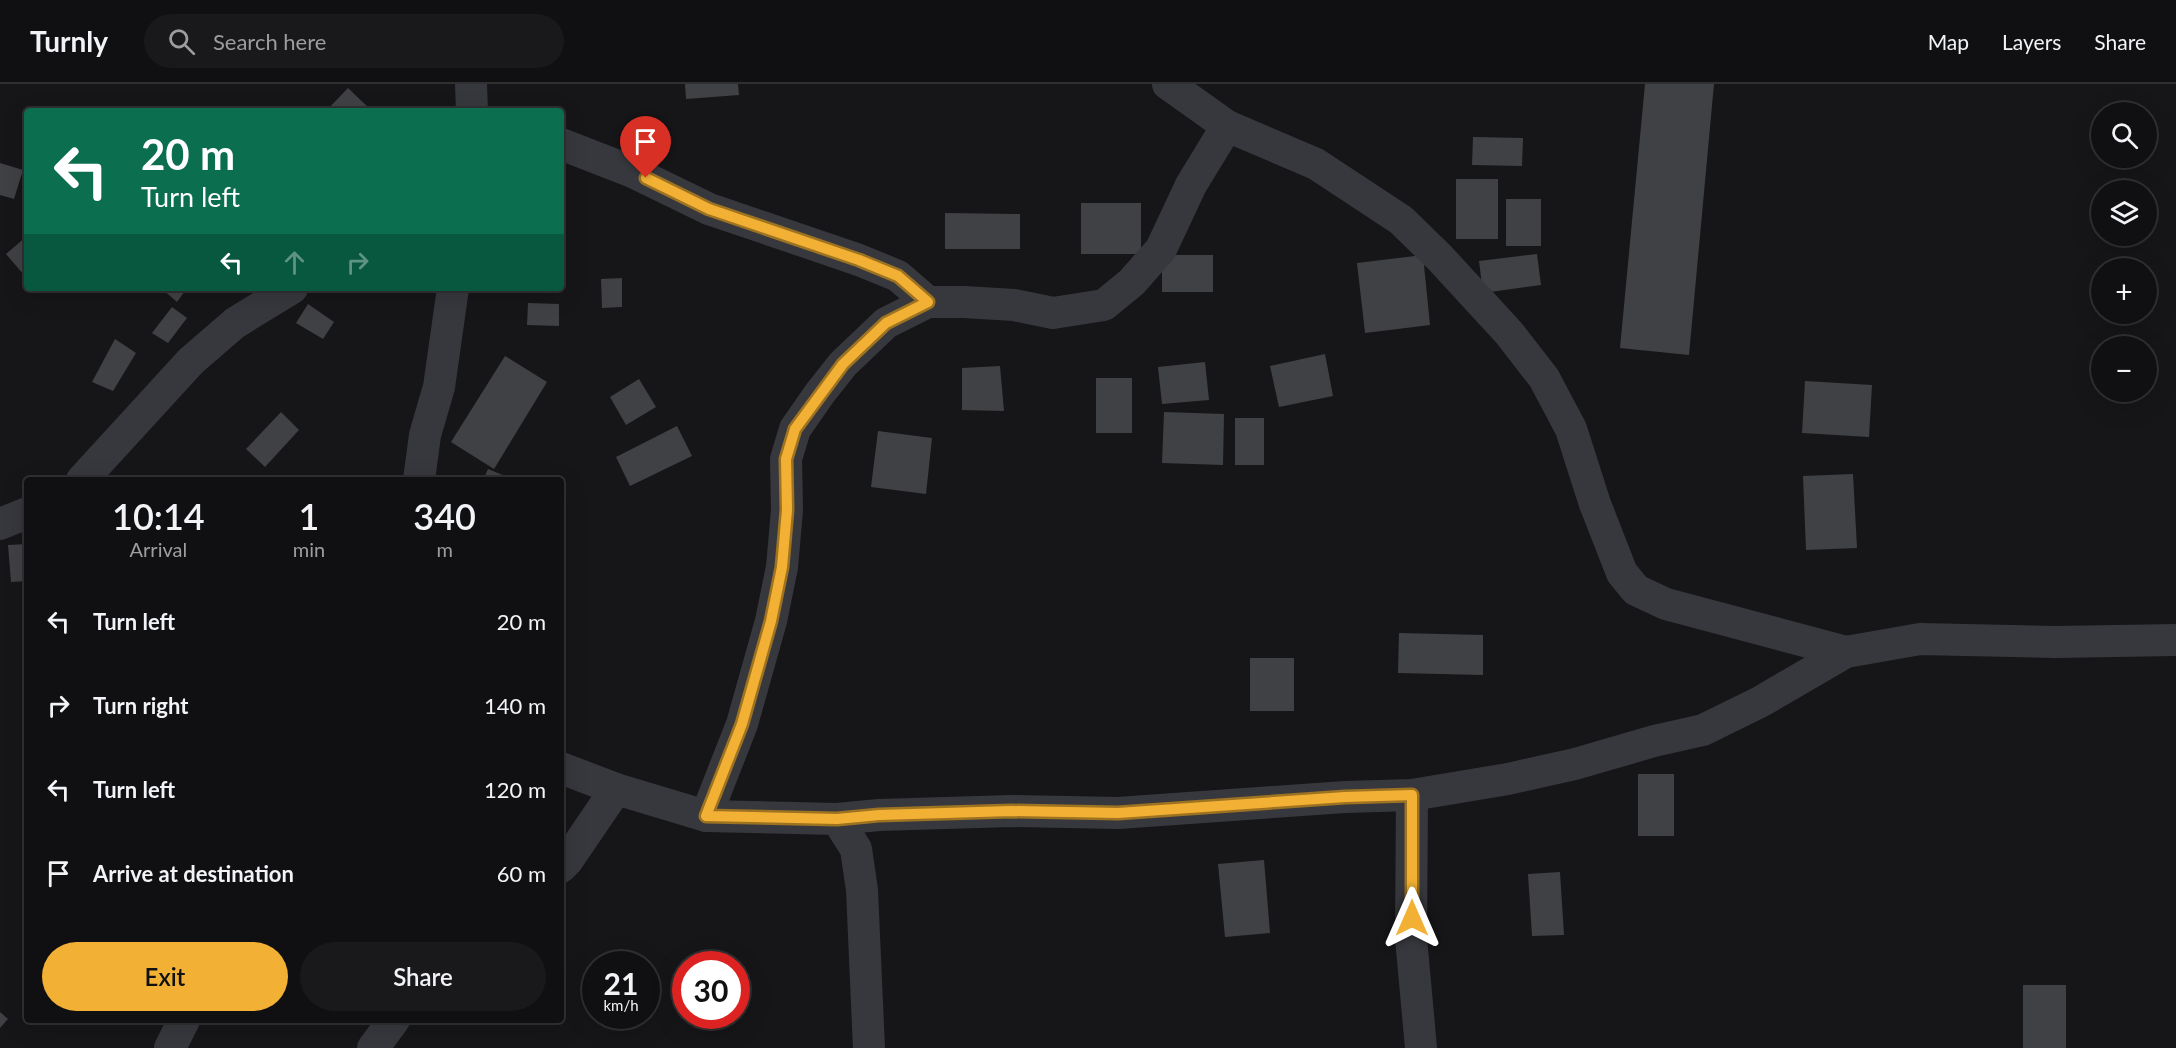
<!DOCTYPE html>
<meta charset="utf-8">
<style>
:root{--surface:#101012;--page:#19191b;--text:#f1f3f6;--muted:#9c9d9f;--line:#303032;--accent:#f2b134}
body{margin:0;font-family:Lato,sans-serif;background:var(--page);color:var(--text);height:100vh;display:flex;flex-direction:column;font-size:22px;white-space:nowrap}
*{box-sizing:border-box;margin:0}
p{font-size:20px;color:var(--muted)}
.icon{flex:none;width:33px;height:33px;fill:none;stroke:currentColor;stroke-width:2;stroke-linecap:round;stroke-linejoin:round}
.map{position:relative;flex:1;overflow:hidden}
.details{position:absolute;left:24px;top:393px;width:540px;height:546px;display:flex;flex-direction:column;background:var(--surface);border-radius:6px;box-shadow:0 6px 24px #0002,0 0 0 2px var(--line)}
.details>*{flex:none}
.banner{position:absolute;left:24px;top:24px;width:540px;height:183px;border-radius:6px;box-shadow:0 6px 24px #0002,0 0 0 2px var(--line);background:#0b6e4f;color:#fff;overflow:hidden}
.controls{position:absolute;left:2091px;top:18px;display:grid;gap:12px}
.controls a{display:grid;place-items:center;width:66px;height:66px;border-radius:50%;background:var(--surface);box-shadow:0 6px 24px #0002,0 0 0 2px var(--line);font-size:30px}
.speed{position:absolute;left:582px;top:867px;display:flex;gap:12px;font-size:30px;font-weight:700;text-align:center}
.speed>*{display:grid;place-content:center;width:78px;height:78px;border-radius:50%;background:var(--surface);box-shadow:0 6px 24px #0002,0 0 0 2px var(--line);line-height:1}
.speed small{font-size:15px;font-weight:400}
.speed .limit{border:9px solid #d22;background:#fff;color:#111}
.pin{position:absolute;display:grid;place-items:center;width:51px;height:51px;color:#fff;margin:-62px -26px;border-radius:50% 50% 50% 0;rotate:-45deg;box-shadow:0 0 6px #0007}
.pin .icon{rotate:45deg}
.me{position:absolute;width:66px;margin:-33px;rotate:0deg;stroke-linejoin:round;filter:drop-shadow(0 0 4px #0008)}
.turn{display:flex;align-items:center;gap:21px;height:126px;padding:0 18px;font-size:27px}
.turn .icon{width:78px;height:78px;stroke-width:2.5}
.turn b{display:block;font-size:42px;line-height:51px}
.lanes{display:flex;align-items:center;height:57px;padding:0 18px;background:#0003;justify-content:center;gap:30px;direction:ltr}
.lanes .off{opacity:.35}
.eta{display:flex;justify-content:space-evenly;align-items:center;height:102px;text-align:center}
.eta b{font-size:36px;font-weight:600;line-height:42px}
.cta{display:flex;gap:12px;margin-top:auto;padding:12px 18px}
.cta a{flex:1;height:69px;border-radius:36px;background:var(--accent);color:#111;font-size:24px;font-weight:600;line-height:69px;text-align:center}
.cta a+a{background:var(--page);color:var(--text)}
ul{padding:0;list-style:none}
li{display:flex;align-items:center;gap:18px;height:84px;padding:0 18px}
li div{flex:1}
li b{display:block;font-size:22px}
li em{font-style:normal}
header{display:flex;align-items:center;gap:36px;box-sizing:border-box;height:84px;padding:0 30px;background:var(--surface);border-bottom:2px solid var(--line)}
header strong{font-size:28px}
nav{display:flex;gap:33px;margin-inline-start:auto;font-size:21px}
.search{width:420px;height:54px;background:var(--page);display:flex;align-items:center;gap:15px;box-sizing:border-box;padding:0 21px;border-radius:33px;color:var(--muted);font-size:22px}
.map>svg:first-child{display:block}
.building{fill:#404145}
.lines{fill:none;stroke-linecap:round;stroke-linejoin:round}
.minor{stroke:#37383d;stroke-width:32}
.route-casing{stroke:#9d7322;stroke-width:15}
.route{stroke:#f2b134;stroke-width:10}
</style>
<header>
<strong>Turnly</strong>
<div class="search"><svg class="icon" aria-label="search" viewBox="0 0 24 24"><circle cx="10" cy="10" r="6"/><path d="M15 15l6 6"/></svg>Search here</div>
<nav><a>Map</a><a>Layers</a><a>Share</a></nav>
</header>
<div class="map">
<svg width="2176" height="964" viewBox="0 0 2176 964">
<rect width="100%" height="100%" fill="#161618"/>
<!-- building -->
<g class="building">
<path d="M685,0H738L739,11L686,15Z"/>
<path d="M1645,0H1714L1689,271L1620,264Z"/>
<path d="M348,4L372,27H326Z"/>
<path d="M1473,53L1523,54L1522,82L1472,81Z"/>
<path d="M0,79L23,86L14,115L0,111Z"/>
<rect x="1456" y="95" width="42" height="60"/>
<rect x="1506" y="115" width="35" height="47"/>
<rect x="1081" y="119" width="60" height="51"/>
<path d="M945,129L1020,130V165H945Z"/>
<path d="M27,152V188L24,191L6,170Z"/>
<path d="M1537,170L1541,201L1483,209L1479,177Z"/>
<rect x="1162" y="171" width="51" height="37"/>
<path d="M1423,171L1430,241L1365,249L1357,179Z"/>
<path d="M622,194V223L602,224L601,195Z"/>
<path d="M161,204H187L177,218Z"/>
<path d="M528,219L559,220V242L527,241Z"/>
<path d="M308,220L334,238L323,255L296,239Z"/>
<path d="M172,223L187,234L168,259L152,249Z"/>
<path d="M115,255L136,269L113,307L92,298Z"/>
<path d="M1325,270L1333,312L1279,323L1270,282Z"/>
<path d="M505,272L547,298L494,385L451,358Z"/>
<path d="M1205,278L1209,316L1162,320L1158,283Z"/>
<path d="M1000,282L1004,327L962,326V284Z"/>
<rect x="1096" y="294" width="36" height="55"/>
<path d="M639,295L656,323L626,341L610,313Z"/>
<path d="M1805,297L1872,301L1869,353L1802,349Z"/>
<path d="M281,328L299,346L265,383L246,365Z"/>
<path d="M1164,328L1224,330L1223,381L1162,379Z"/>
<rect x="1235" y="334" width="29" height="47"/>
<path d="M677,342L692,372L630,402L616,373Z"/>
<path d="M878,347L932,354L926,410L871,403Z"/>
<path d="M488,385L515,396H483Z"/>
<path d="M1853,390L1857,464L1806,466L1803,392Z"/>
<path d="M27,460V497L11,498L8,461Z"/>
<path d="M1399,549L1483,551V591L1398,589Z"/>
<rect x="1250" y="574" width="44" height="53"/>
<rect x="1638" y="690" width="36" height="62"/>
<path d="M1264,776L1270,849L1225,853L1218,780Z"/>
<path d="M1560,788L1564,851L1532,852L1528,790Z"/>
<rect x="2023" y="901" width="43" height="63"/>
<path d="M0,928L8,935L0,944Z"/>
</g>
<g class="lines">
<!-- minor -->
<g class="minor">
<path d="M471,0L472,27"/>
<path d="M1168,0L1227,42L1316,80L1401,136L1440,174L1509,249L1544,294L1571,345L1595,420L1622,489L1636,506L1666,520L1846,568"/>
<path d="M561,60L633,88L709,125L859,176L898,192L928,218"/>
<path d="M82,396L191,277L235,239L292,204"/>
<path d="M419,396L425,351L439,303L453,204"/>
<path d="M0,440L27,429"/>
<path d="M561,684L616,705L706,732L837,735L856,765L862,806L869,964"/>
<path d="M1412,711L1411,854L1421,964"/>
<path d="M706,732L742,640L771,537L782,483L787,426L786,375L795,345L820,309L843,280L886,239L928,218H964L1014,221L1053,229L1104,221L1132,198L1161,165L1191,101L1227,42"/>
<path d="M837,735L879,731L1011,727L1118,729L1345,713L1412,711L1508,695L1575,680L1654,657L1703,646L1760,618L1846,568L1920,555L2055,558L2176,556"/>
<path d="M561,783L567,777L616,705"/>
<path d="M170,964L184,936"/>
<path d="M373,964L394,936"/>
</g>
</g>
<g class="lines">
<!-- route casing -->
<g class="route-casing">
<path id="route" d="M646,94L709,125L859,176L898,192L928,218L886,239L843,280L795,345L786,375L787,426L782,483L771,537L742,640L706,732L837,735L879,731L1011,727L1118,729L1345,713L1412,711V834"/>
</g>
<!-- route -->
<use href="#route" class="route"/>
</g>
</svg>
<div class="controls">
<a><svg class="icon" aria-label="search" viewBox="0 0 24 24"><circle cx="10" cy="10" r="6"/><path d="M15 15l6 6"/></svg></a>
<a><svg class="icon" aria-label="layers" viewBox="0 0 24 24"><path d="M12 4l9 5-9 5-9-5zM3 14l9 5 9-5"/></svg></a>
<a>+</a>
<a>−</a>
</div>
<div class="speed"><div>21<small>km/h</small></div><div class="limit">30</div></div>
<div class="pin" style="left:646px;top:94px;background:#d93025"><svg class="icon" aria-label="arrive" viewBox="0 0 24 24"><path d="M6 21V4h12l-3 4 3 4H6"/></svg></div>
<svg class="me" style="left:1412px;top:834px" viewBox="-20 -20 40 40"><path d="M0-17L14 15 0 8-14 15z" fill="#f2b134" stroke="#fff" stroke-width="4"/></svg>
<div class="banner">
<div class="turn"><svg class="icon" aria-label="left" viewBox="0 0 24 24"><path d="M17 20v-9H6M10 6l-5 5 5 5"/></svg><div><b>20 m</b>Turn left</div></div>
<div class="lanes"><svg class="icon" aria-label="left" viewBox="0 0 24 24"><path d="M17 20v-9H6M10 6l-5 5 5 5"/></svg><svg class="icon off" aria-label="ahead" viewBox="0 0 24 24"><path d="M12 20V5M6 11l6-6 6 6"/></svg><svg class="icon off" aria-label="right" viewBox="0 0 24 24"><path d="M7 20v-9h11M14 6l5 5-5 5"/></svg></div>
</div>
<section class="details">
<div class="eta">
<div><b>10:14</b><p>Arrival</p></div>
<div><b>1</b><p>min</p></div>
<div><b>340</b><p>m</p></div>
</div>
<ul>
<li><svg class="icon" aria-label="left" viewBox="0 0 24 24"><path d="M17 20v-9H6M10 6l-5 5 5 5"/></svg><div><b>Turn left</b></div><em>20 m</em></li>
<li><svg class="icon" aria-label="right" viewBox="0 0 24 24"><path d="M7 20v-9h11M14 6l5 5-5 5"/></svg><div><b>Turn right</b></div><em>140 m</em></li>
<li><svg class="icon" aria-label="left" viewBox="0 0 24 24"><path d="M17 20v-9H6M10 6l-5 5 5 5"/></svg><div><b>Turn left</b></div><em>120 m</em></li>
<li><svg class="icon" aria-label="arrive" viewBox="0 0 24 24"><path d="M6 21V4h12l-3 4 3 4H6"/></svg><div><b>Arrive at destination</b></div><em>60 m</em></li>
</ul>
<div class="cta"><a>Exit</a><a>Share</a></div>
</section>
</div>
